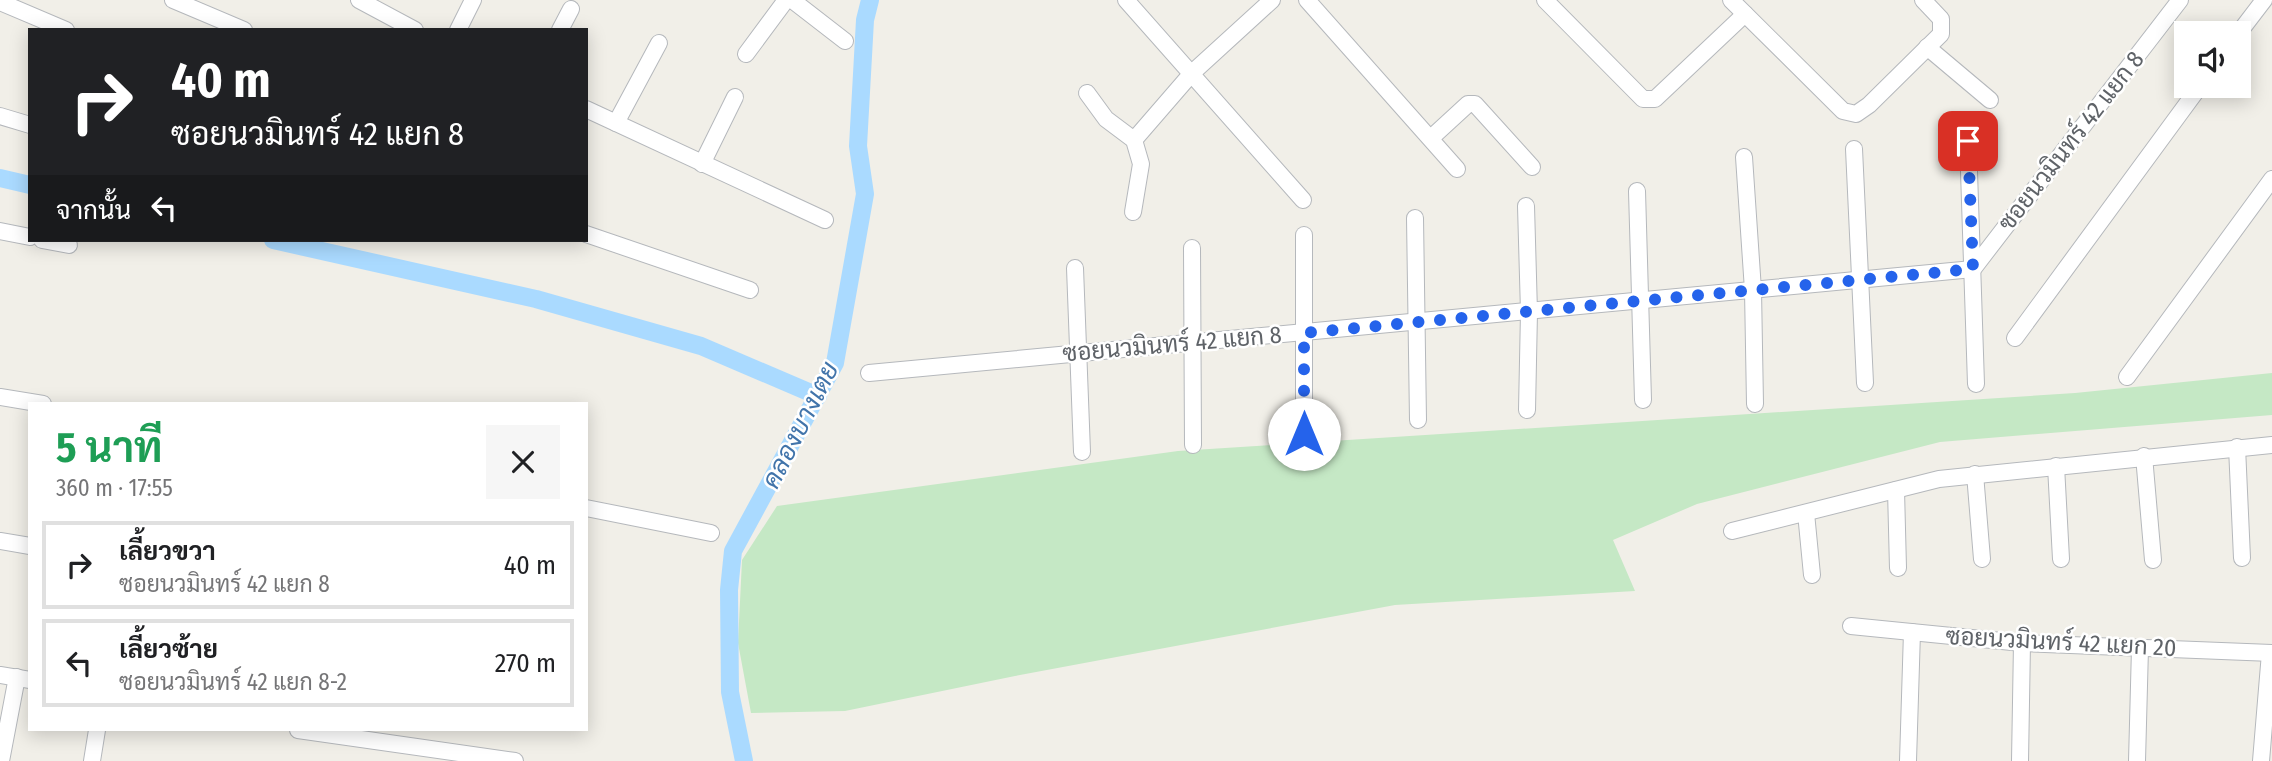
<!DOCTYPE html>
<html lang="th">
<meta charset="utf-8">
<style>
:root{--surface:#fff;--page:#f6f6f6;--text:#202124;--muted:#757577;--line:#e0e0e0}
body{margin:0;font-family:"Fira Sans Condensed",Sarabun,sans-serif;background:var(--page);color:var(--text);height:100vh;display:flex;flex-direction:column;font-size:26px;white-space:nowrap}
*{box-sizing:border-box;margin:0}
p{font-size:23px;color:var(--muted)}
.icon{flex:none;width:38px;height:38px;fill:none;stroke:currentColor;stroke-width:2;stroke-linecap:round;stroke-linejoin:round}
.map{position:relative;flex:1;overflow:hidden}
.sheet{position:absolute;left:28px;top:402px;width:560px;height:329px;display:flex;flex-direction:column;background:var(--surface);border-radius:0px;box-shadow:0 4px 18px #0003}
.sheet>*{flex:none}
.banner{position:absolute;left:28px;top:28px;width:560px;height:214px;border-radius:0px;box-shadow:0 4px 18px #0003;background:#202124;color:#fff;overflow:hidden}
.controls{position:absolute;left:2174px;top:21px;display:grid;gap:14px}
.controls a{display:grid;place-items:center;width:77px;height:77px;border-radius:0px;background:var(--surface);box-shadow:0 4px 18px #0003;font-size:35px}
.pin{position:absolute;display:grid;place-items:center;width:60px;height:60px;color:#fff;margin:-30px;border-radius:14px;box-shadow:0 4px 10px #0006}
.me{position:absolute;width:77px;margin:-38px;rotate:0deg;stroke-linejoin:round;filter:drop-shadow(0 0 5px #0008)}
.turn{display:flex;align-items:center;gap:24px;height:147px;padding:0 28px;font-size:32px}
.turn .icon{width:91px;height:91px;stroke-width:2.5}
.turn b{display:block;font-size:49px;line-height:60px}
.then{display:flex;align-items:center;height:66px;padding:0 28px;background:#0003;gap:14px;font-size:26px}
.round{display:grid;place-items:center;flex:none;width:74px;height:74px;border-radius:0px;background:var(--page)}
.summary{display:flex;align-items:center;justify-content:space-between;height:119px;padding:0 28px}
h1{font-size:42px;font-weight:700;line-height:52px;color:#1e9e55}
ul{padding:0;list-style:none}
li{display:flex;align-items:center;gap:21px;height:88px;margin:0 14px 10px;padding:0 14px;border:4px solid var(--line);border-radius:0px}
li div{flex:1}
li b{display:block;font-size:26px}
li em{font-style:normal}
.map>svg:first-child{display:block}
.green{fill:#c5e8c5}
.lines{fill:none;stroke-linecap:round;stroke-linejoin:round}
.canal{stroke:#aadaff;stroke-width:18}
.minor-casing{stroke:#b5b8bc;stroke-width:18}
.minor{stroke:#fff;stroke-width:16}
.route{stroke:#2563eb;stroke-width:12;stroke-dasharray:0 21.6}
.labels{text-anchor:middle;stroke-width:5;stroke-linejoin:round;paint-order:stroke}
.street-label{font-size:24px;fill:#5f6368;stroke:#fff}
.water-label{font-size:26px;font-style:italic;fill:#4174aa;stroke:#fff}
</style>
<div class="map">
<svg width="2272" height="761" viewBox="0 0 2272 761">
<rect width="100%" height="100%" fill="#f1efe8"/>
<!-- green -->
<path class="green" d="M2272,373V415L1940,442L1697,504L1613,540L1635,591L1395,605L1015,676L845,711L751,713L738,643L742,560L777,506L1178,451L2075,393Z"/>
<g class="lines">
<!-- canal -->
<g class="canal">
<path d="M0,178L30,185"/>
<path d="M273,240L536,299L701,346L818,396"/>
<path d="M744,761L730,692L729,590L733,551L835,363L865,194L858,146L865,20L870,0"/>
</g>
<!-- minor casing -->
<g class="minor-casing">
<g id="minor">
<path d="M173,0L244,30"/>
<path d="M359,0L415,30"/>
<path d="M792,0L845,41"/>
<path d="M1126,0L1303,200"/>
<path d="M1307,0L1457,169"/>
<path d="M1545,0L1643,99H1655L1745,14"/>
<path d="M1731,0L1843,111L1856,114L1869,105L1941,34V19L1923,0"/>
<path d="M0,2L66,30"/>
<path d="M458,30L473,0"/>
<path d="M560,30L571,9"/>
<path d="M2238,34L2264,0"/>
<path d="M1927,47L1990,100"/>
<path d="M746,54L786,0"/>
<path d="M1087,93L1106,119L1134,140L1141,164L1133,212"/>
<path d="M586,109L825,220"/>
<path d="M0,116L30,125"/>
<path d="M616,123L659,43"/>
<path d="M1431,138L1468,104H1475L1532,167"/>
<path d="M1134,140L1192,73L1272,0"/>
<path d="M1968,141L1976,384"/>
<path d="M1854,149L1865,383"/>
<path d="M1744,157L1753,290L1755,404"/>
<path d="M702,164L735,97"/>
<path d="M1637,191L1643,400"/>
<path d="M1526,206L1529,312L1527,410"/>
<path d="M1415,218L1418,420"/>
<path d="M0,231L30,237"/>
<path d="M586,234L750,290"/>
<path d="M1304,235V434"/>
<path d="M42,240L69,245"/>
<path d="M1192,248L1193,445"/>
<path d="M1075,268L1082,452"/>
<path d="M2015,338L2200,86"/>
<path d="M869,373L1973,269L2180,0"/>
<path d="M2127,377L2272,179"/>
<path d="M0,397L43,404"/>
<path d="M2237,447L2242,558"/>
<path d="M2144,456L2153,560"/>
<path d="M2056,466L2061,559"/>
<path d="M1975,474L1982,559"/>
<path d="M1896,490L1898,568"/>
<path d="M586,508L711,533"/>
<path d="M1806,513L1812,575"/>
<path d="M1732,531L1939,479L2272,445"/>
<path d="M0,541L30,546"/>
<path d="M1851,626L2022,643L2272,653"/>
<path d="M0,675L30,680"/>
<path d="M298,730L515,761"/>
<path d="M1,761L17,677"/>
<path d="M92,761L97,730"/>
<path d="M1908,761L1912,632"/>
<path d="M2020,761L2022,643"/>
<path d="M2137,761L2140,648"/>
<path d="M2261,761L2270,653"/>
</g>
</g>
<!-- minor -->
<use href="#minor" class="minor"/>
</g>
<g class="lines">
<!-- route -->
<path class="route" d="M1304,434V333L1973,269L1968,141"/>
</g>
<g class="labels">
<!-- street labels -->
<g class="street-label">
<text transform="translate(2071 141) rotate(-52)" y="8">ซอยนวมินทร์ 42 แยก 8</text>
<text transform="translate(1172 344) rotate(-5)" y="8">ซอยนวมินทร์ 42 แยก 8</text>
<text transform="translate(2061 642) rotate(3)" y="8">ซอยนวมินทร์ 42 แยก 20</text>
</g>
<!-- water labels -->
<g class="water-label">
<text transform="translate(800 425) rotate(-63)" y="9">คลองบางเตย</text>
</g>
</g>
</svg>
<div class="controls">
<a><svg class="icon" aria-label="sound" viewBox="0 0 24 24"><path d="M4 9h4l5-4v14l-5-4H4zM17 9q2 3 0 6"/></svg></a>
</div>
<div class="pin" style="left:1968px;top:141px;background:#d93025"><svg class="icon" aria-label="arrive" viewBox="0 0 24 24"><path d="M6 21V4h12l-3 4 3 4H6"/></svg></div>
<svg class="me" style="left:1304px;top:434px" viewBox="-20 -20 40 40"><circle r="19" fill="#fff"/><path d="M0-13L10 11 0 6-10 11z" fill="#2563eb"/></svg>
<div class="banner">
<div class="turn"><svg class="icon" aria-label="right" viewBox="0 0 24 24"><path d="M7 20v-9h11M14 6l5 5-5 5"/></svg><div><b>40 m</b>ซอยนวมินทร์ 42 แยก 8</div></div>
<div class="then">จากนั้น<svg class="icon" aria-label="left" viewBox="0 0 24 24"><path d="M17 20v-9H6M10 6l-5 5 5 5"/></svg></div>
</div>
<section class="sheet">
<div class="summary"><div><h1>5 นาที</h1><p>360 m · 17:55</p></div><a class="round"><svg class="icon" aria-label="close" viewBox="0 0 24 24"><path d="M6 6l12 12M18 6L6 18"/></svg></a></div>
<ul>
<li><svg class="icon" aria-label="right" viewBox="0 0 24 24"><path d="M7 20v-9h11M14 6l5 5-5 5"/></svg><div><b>เลี้ยวขวา</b><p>ซอยนวมินทร์ 42 แยก 8</p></div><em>40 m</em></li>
<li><svg class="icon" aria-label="left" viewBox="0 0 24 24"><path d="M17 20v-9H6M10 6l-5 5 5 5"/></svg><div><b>เลี้ยวซ้าย</b><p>ซอยนวมินทร์ 42 แยก 8-2</p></div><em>270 m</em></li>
</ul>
</section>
</div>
